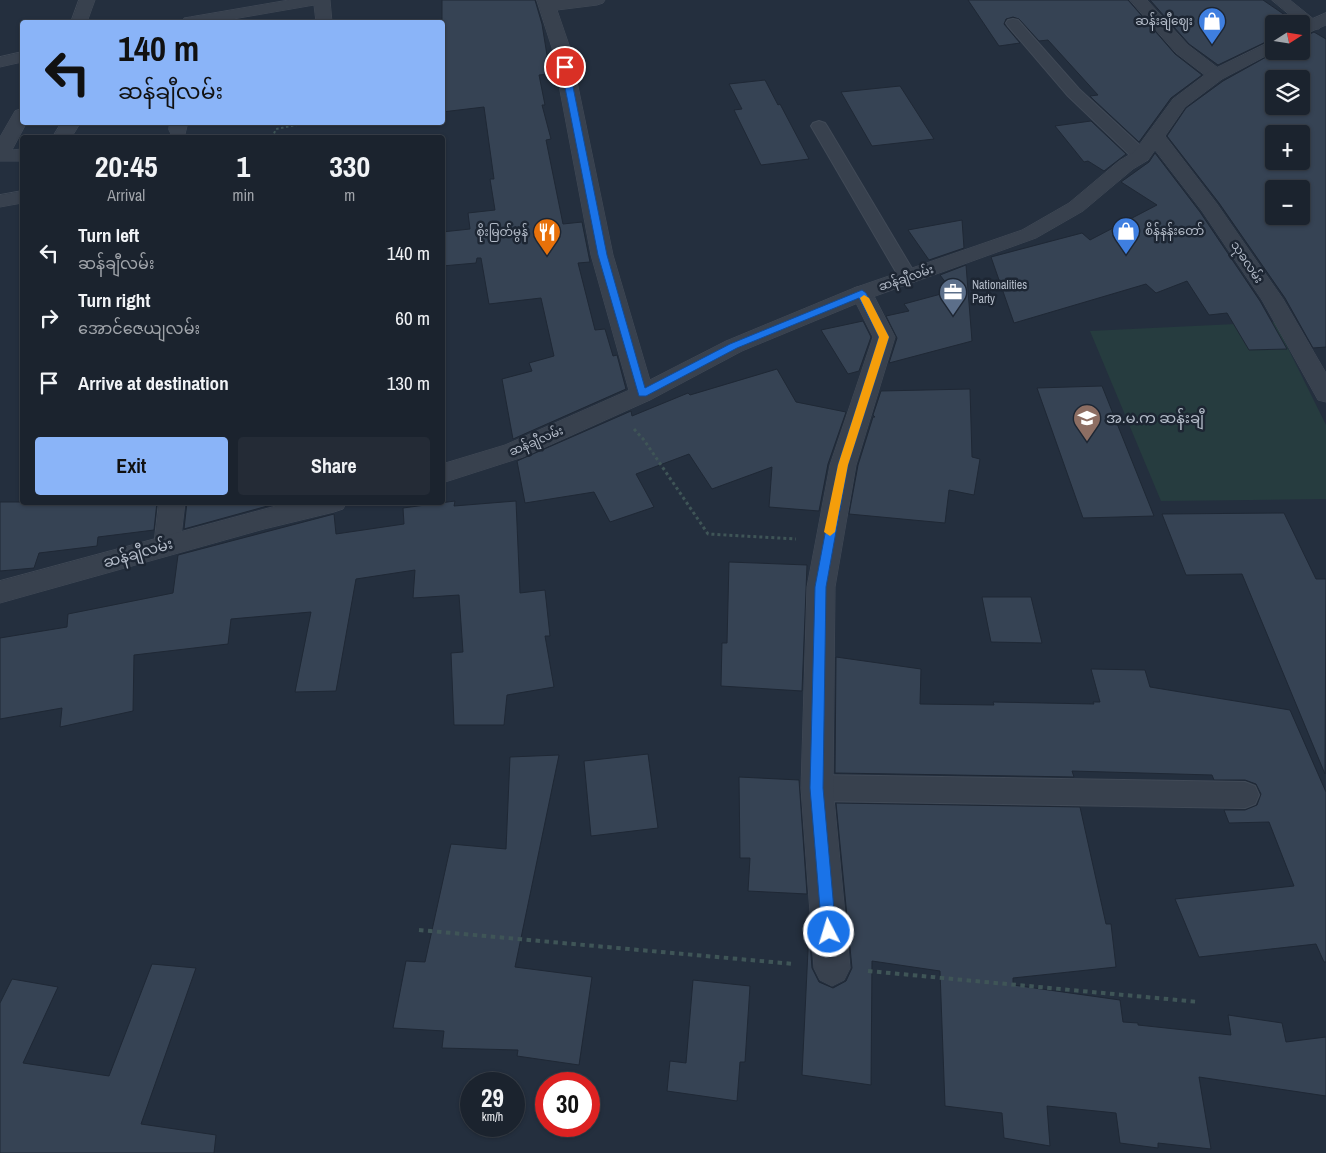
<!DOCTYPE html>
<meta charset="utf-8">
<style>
:root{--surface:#1b232e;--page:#242b36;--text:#f1f3f6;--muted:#a0a4aa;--line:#39404a;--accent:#8ab4f8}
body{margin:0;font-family:"Archivo Narrow","Noto Sans Myanmar",sans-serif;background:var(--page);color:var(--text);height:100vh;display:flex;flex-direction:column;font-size:19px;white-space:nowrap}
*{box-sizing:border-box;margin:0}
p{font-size:16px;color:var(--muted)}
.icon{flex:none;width:28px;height:28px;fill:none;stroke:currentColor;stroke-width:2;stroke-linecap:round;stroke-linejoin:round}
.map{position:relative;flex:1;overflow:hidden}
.drawer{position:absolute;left:20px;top:135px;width:425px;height:370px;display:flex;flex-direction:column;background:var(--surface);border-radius:5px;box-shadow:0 1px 4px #0004,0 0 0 1px var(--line)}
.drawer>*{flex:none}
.guide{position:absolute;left:20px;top:20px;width:425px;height:105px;border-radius:5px;box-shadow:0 1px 4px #0004,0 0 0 1px var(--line);background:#8ab4f8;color:#111;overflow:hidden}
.needle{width:32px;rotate:78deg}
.controls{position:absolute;left:1265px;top:15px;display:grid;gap:10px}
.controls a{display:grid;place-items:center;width:45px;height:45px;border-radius:5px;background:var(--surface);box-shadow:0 1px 4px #0004,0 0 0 1px var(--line);font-size:25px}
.speed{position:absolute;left:460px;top:1072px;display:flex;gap:10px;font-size:25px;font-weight:700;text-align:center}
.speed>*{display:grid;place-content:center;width:65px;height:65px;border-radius:50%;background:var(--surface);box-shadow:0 1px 4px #0004,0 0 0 1px var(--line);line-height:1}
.speed small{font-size:12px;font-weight:400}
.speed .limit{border:8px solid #d22;background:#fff;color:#111}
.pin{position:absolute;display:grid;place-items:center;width:42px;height:42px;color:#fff;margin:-21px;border:2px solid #fff;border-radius:50%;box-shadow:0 1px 5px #0007}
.me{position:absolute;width:55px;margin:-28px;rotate:355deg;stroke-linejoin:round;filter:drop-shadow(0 0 4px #0008)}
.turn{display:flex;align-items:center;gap:18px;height:105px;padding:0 15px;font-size:22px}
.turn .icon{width:65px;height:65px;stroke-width:2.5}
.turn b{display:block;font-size:35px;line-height:42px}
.eta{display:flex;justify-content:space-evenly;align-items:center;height:85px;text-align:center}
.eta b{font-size:30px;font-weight:700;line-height:35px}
.button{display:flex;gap:10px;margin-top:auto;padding:10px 15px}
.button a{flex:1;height:58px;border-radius:5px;background:var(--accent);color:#111;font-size:20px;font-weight:700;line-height:58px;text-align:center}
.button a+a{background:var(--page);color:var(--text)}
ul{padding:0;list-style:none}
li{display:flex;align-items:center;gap:15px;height:65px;padding:0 15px}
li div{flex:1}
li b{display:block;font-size:19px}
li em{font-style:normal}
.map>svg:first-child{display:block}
.green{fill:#263c3f}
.building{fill:#364354;stroke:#1f2835;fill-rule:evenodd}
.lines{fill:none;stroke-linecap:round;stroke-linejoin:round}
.service-casing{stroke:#414a57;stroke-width:2}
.minor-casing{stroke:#414a57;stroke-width:1}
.tertiary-casing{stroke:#414a57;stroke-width:1}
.path-far2{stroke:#3f5557;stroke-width:2;stroke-dasharray:2.5 2.5;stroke-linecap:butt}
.path-far1{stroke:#3f5557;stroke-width:3;stroke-dasharray:3 3;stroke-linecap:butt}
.path{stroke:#3f5557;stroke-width:4;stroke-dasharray:4.5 4.5;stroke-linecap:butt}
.service{fill:#38414e;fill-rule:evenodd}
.minor{fill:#38414e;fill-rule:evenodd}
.tertiary{fill:#38414e;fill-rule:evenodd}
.route{fill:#1a73e8;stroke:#114b97}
.slow{fill:#f59e0b}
.labels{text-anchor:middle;stroke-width:5;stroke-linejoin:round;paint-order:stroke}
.far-poi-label{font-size:12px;fill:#b4bcc9;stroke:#1d2633;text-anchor:end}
.far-street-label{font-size:12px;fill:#b4bcc9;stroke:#1d2633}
.poi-label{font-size:15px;fill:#b4bcc9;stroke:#1d2633;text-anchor:start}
.street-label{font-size:15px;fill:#b4bcc9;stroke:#1d2633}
</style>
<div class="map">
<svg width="1326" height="1153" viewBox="0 0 1326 1153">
<rect width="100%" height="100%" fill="#242f3e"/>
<!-- green -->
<path class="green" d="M1275,322L1326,425V499L1161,501L1090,331Z"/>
<!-- building -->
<g class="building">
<path d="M442,0H535L542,24L550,74L539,75L545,105H542L551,139L546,140L563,224L582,222L590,262L578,263L595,330L605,329L613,356L617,355L626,389L513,439L502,379L532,371L529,363L554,356L541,298L489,304L481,258H477L476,263L442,266V232L470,229L468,213L495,210L490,179H494L484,107L442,112Z"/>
<path d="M968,0H1128L1175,54L1202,75L1171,98L1139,142L1095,101L1090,96L1098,95L1048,40L1039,41L1019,19L1013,17L1006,19L1004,24L1020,43L999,46Z"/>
<path d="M1150,0H1263L1298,24H1274V38L1218,65L1189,44Z"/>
<path d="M1314,32L1326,39V347L1313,348L1285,298L1219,203L1167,136L1186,108L1223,81L1277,51H1301V38ZM1274,79H1301V106H1274ZM1274,134H1301V161H1274ZM1274,189H1301V216H1274Z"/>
<path d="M765,80L778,105L780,104L809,159L761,165L734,110L742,109L729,84Z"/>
<path d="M900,86L934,139L872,146L841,92Z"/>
<path d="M1091,121L1126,154L1104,171L1088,161L1084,162L1055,126Z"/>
<path d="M1155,153L1200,212L1260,301L1287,349L1249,350L1227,313L1209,315L1187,281L1156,293L1146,284L1014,323L991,257L1082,233L1090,240L1157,205L1121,182L1149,162Z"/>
<path d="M962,220L964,248L929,260L908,230Z"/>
<path d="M966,265L972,341L889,363L897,338L886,316L909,311L904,304L952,291L940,275Z"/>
<path d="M863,321L871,337L859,371L848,374L821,330Z"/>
<path d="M777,369L796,402L846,412L828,464L819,511L769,507L772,467L712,489L689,454L636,474L654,507L610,522L594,492L525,503L517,461L631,411L632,416L688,393L690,395Z"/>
<path d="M1102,386L1154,516L1083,518L1037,388Z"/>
<path d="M970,389L972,457L980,459L974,495L949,490L945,523L849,514L858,465L873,417H875L873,415L881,391Z"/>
<path d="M455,501L454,506L516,501L520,593L545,590L550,636H545L554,687L507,695L504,725H454L451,653L463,652L459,595L413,598L415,570L356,579L336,691L295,692L311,612L231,619L228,644L134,655L133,711L60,727L62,708L0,719V638L67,627L68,614L173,593L178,555L334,514L336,534L404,524L403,508Z"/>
<path d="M0,502H157L154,530L98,537L97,546L39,553L34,568L0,571Z"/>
<path d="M187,502H282L184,529Z"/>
<path d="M1284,513L1316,579H1326L1325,774L1242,574L1186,575L1162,514Z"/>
<path d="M729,562L807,565L802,691L721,686L722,643H727Z"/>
<path d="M982,597H1031L1042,643L991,642Z"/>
<path d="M836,657L921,669L920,704L994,705L993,702L1094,704L1093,702H1100L1091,669L1145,670L1150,687L1290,710L1326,792V962H1324L1316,944L1199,957L1175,899L1294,886L1269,822L1229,823L1224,810H1245L1257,805L1261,794L1256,784L1245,780H1214L1212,775L1072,771L1074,777L835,773Z"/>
<path d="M648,754L658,828L591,836L584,761Z"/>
<path d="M559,755L515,967L592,977L579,1065L517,1056L518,1050L442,1048L444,1031L393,1028L406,961L425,962L451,844L506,849L510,757Z"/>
<path d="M739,777L799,780L807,894L748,891L750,858H740Z"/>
<path d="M836,803L1080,807L1106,924H1111L1116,967L1013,978V985L1120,1000L1123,1022L1138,1023V1025L1231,1035L1228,1015L1282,1023L1286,1042L1326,1037V1096L1199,1077L1211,1149L1158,1143V1148L1120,1143L1116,1113L1047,1106L1050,1146L1004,1138L1002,1113L945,1106L940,971L872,961L871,1085L802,1075L809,929L812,968L819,982L833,988L846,981L852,968Z"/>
<path d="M152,964L196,968L141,1124L216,1135L214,1153H0V1003L12,979L58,987L23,1063L109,1076Z"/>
<path d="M693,980L750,986L745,1062H740L737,1101L667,1091L670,1061L686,1063Z"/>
</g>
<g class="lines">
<!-- service casing -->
<g class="service-casing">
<g id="service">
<path d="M1013,19L1018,20L1079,89L1147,152L1149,156L1147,160H1135L1068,96L1008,26L1006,23L1008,20Z"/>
<path d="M819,121L825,123L827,126L917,277L915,281L908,283L901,281L899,277L811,126L813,123Z"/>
<path d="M817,775L1245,782L1255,786L1259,795L1255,804L1245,808L817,801L807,797L803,788L807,779Z"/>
</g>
</g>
<!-- minor casing -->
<g class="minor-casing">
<g id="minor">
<path d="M79,0H95L87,22H71Z"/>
<path d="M289,0H330L332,22H316L314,5L216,22H182L184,18L190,17Z"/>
<path d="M537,0H605L603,3L597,5L557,10L570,48L613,255L654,394L650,400L642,402L634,400L630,394L591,255L552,48Z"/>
<path d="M1130,0H1147L1188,45L1222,71L1225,75L1222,79L1216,80L1210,79L1176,53Z"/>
<path d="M1272,0H1290L1321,25L1319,29H1307Z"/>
<path d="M22,52V62L0,67V57Z"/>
<path d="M22,109V122H27L12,150L22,149V161H0V137L15,111Z"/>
<path d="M62,122H81L71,138H52Z"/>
<path d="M170,122H188L185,134L178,136L171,134L169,130Z"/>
<path d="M22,191V203L0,207V195Z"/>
<path d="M862,286L870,288L895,337L856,465L835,587L833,788L850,968L844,980L832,986L820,980L814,968L801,788L807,587L830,465L873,337L851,293L854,288Z"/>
<path d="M159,502H185L180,545L177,552L167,555L157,552L154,545Z"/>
</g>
</g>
<!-- tertiary casing -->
<g class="tertiary-casing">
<g id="tertiary">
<path d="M1326,13V25L1301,36V24Z"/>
<path d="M1274,40L1275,51L1222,79L1185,107L1165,136L1217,204L1283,299L1326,373V402L1318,400L1262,300L1202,211L1155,150L1148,160L1133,169L1083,211L1036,238L870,298L742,351L650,400L523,457L442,483V464L505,445L634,388L726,341L854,288L1022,230L1069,203L1119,161L1134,152L1173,99L1210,71Z"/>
<path d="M291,502H347L343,509L334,512L264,529L0,603V581Z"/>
</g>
</g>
<!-- path-far2 -->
<path class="path-far2" d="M272,138L276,129L312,122"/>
<!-- path-far1 -->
<path class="path-far1" d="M634,429L644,440L708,534L796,539"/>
<!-- path -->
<g class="path">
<path d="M419,930L794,964"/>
<path d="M868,971L1199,1002"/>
</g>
<!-- service -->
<use href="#service" class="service"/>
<!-- minor -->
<use href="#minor" class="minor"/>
<!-- tertiary -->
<use href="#tertiary" class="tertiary"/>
</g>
<!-- route -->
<path class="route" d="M565,65L569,67L607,255L645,388L730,344L862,290L866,293L889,337L848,465L826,587L823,788L836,932L834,937L829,939L824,937L822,932L810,788L815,587L838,465L879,337L859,298L737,348L646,396H639L598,255L561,67Z"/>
<!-- slow -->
<path class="slow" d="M864,295L869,298L889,337L848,465L835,532L830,536L824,532L838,465L879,337L860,298Z"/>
<!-- icons -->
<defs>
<g id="shop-pin" transform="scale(1.4375)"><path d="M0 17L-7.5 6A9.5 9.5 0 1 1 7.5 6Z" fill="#3f7fe0" stroke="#1d2633"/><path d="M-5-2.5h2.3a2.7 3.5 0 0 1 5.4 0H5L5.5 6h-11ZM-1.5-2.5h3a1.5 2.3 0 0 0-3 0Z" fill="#fff"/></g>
<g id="restaurant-pin" transform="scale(1.4375)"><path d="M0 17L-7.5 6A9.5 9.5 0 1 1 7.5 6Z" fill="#e8710a" stroke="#1d2633"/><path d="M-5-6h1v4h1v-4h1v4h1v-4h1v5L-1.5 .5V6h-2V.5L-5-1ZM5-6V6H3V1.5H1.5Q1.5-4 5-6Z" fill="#fff"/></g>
<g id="office-pin" transform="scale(1.4375)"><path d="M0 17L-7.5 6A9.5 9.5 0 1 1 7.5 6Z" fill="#5c6f8a" stroke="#1d2633"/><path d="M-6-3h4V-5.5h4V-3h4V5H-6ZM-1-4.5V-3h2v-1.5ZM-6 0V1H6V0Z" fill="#fff"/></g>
<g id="school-pin" transform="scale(1.4375)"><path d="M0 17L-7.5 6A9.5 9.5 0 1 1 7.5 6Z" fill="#8d6e63" stroke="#1d2633"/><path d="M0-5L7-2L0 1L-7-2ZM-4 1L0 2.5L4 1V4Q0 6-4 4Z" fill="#fff"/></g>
</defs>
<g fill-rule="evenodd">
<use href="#shop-pin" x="1212" y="21"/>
<use href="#shop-pin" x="1126" y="231"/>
<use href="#restaurant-pin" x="547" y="232"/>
<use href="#office-pin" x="953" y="292"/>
<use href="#school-pin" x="1087" y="418"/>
</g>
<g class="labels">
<!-- far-poi labels -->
<g class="far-poi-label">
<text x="1193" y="25">ဆန်းချီဈေး</text>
<text x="1145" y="235" text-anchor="start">စိန်နန်းတော်</text>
<text x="528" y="236">စိုးမြတ်မွန်</text>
<text x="972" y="289" text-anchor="start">Nationalities<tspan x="972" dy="14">Party</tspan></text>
</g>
<!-- far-street labels -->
<g class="far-street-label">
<text transform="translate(1247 262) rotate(56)" y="4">သုခလမ်း</text>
<text transform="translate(906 278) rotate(-19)" y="4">ဆန်ချီလမ်း</text>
<text transform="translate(536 441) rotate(-23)" y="4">ဆန်ချီလမ်း</text>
</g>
<!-- poi labels -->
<g class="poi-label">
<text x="1106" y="423">အ.မ.က ဆန်းချီ</text>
</g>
<!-- street labels -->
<g class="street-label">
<text transform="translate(138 553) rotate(-16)" y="5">ဆန်ချီလမ်း</text>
</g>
</g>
</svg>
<div class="controls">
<a><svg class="needle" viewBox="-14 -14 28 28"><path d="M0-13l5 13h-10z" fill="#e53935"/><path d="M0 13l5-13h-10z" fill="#a0a4aa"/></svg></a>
<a><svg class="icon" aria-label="layers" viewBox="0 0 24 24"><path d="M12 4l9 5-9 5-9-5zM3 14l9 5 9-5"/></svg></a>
<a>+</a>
<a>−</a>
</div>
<div class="speed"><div>29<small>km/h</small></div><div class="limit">30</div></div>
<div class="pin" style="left:565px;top:67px;background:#d93025"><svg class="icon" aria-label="arrive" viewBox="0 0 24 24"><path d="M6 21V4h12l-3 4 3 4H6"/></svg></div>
<svg class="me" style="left:829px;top:932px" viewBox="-20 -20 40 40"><circle r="17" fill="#1a73e8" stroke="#fff" stroke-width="3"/><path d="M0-11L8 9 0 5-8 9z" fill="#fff"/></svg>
<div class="guide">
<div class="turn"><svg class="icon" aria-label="left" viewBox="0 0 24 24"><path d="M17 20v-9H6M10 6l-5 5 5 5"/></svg><div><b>140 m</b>ဆန်ချီလမ်း</div></div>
</div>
<section class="drawer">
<div class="eta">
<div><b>20:45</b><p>Arrival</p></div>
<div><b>1</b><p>min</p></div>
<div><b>330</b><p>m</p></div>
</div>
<ul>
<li><svg class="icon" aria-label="left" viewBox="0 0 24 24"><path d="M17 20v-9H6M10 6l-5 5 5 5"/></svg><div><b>Turn left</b><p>ဆန်ချီလမ်း</p></div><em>140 m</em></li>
<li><svg class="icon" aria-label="right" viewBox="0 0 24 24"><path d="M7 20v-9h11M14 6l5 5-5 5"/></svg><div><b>Turn right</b><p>အောင်ဇေယျလမ်း</p></div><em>60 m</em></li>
<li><svg class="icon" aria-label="arrive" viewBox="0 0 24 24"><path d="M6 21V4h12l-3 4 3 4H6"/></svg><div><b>Arrive at destination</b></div><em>130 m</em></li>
</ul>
<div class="button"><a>Exit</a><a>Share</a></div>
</section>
</div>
